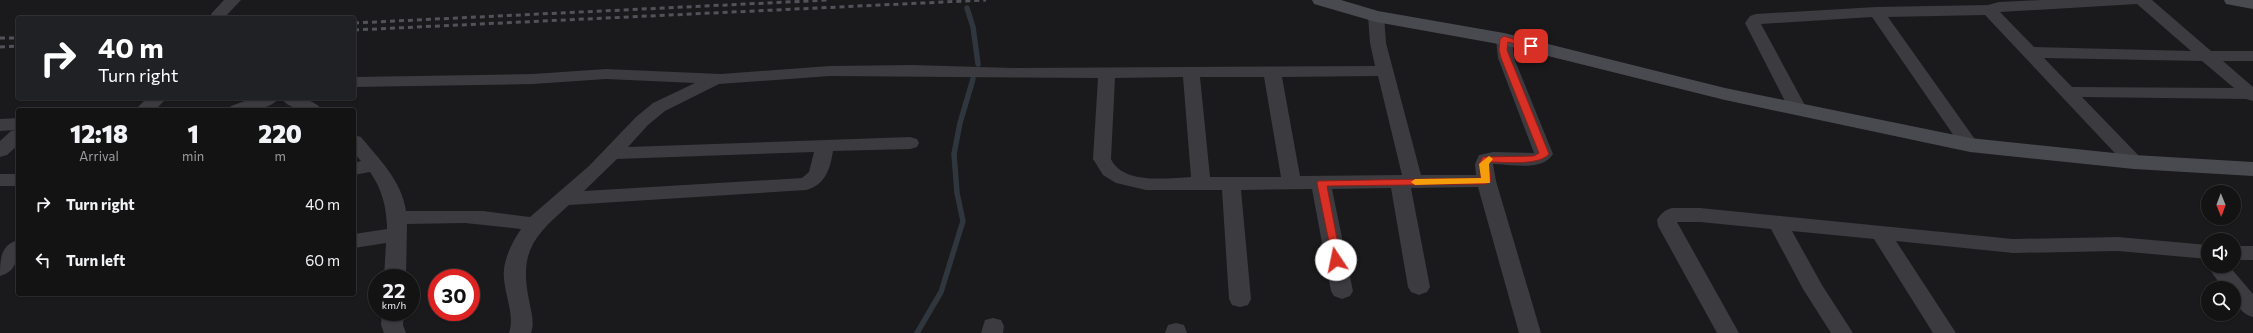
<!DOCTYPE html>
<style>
:root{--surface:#141314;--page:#212022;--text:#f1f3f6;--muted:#9d9ea0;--line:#333234}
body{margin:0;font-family:Commissioner,sans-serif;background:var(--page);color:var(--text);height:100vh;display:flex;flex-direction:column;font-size:15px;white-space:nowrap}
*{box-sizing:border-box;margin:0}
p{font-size:13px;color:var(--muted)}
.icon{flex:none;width:22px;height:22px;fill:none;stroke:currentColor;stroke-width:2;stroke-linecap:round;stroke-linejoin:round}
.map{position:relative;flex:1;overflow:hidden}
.side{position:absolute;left:16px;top:108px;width:340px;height:188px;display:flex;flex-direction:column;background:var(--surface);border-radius:4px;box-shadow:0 1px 3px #0004,0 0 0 1px var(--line)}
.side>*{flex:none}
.guide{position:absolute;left:16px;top:16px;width:340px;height:84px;border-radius:4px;box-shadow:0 1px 3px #0004,0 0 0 1px var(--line);background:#202124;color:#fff;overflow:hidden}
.needle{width:26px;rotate:179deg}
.controls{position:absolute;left:2201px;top:185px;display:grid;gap:8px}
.controls a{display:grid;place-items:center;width:40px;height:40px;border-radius:50%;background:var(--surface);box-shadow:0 1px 3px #0004,0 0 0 1px var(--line);font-size:20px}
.speed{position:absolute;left:368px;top:269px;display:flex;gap:8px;font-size:20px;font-weight:700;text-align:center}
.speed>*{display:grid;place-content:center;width:52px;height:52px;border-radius:50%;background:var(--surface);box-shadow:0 1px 3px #0004,0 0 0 1px var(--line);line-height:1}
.speed small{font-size:10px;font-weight:400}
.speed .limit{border:6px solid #d22;background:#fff;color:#111}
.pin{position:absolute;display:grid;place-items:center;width:34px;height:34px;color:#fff;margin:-17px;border-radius:8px;box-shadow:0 2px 6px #0006}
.me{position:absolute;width:44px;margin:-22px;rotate:349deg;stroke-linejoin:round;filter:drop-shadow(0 0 3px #0008)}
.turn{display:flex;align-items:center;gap:14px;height:84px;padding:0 16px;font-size:18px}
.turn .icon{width:52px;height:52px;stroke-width:2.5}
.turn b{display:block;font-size:28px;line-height:34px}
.eta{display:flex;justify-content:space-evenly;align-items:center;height:68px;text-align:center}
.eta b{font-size:24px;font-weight:800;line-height:28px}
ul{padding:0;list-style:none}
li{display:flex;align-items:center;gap:12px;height:56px;padding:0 16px}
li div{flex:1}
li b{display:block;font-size:15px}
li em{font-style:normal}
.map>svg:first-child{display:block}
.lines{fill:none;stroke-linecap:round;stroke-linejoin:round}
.stream{stroke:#30363e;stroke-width:5.5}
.street{fill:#3b3b40;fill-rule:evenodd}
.secondary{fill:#494a50;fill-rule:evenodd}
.rail{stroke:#525359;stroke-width:3;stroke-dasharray:5 4;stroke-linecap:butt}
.route{fill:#d93025;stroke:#8d1f18}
.slow{fill:#f59e0b}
</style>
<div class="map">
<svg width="2253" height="333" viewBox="0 0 2253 333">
<rect width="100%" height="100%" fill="#1a191b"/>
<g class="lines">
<!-- stream -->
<g class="stream">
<path d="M967,8L973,27L978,64"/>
<path d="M917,333L941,292L963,221L957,193L954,154L960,123L973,79"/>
</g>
<!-- street -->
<g class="street">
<path d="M224,0H241L225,17H213L211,14Z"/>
<path d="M2041,0H2152L2211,51H2253V61H2223L2253,87V101L2246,99L2082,97L2141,158L2143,162L2141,166L2134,168L2127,166L1985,15L1888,17L1979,145L1977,149L1970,151L1963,149L1872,17L1761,24L1807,109L1804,113L1798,114L1792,113L1789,109L1745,23L1750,16L1756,14L1876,7L1988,5L1999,2ZM2137,4L2191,51L2034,47L2000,12ZM2044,58L2202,61L2234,88L2072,87Z"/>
<path d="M1376,11L1382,13L1384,16L1386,43L1421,175H1476L1475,164L1479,155L1493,152L1534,153L1498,58L1496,39L1498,35H1510L1512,39L1514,58L1553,154C1542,172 1512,164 1493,164L1496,181L1541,333H1519L1478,187L1411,188L1430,287L1427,292L1419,295L1411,292L1408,287L1391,188L1332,189L1353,291L1350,296L1342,299L1334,296L1331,291L1312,189L1241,190L1251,299L1248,305L1240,307L1232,305L1229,299L1222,190H1146L1116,183L1103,175L1093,159L1098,78L830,76L719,84L665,111L648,125L628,147L910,137L917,139L919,143L917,147L910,149L833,151C830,170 825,185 806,190L569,205C534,236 519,251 529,300C531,312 535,322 531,333H509C515,316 505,296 504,278C502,262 512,242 521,229L465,223L407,224L406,278H384L386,243L354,248V234L387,229V226C386,206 382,189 370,172L354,175V163L361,161L354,153V135L361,137C379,159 402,181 406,211H483L530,217L589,166L636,117L653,103L695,83L606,79L533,84L354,87V77L533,74L606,69L721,74L830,66L912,65L1013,68L1375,66L1370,43L1368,16L1370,13ZM1378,76L1402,175L1300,176L1282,77ZM1183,77L1191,177C1168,178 1123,185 1111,159L1115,78ZM1200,77H1264L1281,177H1210ZM814,152L809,172L802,178L584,191L617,159Z"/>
<path d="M147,98H167L155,110H135Z"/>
<path d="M253,98H279C269,112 243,110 228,110L231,106Z"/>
<path d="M281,98C295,98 313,97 322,110C308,110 290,111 281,98Z"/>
<path d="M18,118V145L7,155L0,157V141L11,131L16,130L0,131V119Z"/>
<rect x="0" y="174" width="18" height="12"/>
<path d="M1672,208H1700L2013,239L2118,237L2208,245V259L2118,251L2013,253L1896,241L1956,333H1933L1874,239L1792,231L1822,285L1853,333H1831L1803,289L1771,229L1700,222H1677L1739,333H1717L1658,226L1657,220C1661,213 1665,210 1672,208Z"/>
<path d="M18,240C18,256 18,271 0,276C0,260 0,245 18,240Z"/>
<rect x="2234" y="246" width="19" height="14"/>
<path d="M2208,264V266H2229L2253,294V317C2239,313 2234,302 2234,288H2223L2207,266Z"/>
<path d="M382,312H404L403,325L406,333H384L381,325Z"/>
<path d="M993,318L1001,320L1004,326L1003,333H981L985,320Z"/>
<path d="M1176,323L1184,325L1187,333H1165L1168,325Z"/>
</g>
<!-- secondary -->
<g class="secondary">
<path d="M1312,0H1341L1378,11L1504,33L1725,88L1970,138L2134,155L2253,162V176L2134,169L1970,152L1725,100L1504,45L1376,22L1314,4Z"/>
<path d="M2224,0H2253V9L2226,4Z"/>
</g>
<!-- rail -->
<g class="rail">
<path d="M354,23L829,0"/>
<path d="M354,30L986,0"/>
<path d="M0,38H18"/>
<path d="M0,47L18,46"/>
</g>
</g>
<!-- route -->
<path class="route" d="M1504,36L1535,46L1531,49L1508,42L1507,50L1549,154C1539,166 1505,162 1489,162L1491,181L1486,184L1327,186L1341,260L1340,262H1333L1317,183L1318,181L1481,178L1479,164L1483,157L1534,156L1539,153L1501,58L1499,50L1500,39Z"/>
<!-- slow -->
<path class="slow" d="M1489,156L1493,159L1489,164L1490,183L1415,185L1411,182L1415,179L1481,178L1479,164Z"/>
</svg>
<div class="controls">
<a><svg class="needle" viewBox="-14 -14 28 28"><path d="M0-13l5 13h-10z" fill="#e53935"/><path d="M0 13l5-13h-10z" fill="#9d9ea0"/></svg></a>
<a><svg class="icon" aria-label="sound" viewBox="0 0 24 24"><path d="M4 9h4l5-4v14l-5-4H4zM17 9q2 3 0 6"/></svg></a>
<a><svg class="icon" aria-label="search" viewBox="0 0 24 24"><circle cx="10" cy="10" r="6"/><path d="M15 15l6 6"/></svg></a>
</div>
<div class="speed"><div>22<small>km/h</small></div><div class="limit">30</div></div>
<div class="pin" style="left:1531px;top:46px;background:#d93025"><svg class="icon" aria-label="arrive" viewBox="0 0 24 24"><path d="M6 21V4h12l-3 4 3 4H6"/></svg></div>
<svg class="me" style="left:1336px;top:260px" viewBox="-20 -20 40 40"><circle r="19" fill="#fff"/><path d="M0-13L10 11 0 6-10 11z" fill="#d93025"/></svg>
<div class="guide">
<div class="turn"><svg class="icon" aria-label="right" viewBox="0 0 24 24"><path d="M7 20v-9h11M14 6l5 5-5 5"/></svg><div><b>40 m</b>Turn right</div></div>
</div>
<section class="side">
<div class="eta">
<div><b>12:18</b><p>Arrival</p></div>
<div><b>1</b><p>min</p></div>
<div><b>220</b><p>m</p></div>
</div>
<ul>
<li><svg class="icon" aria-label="right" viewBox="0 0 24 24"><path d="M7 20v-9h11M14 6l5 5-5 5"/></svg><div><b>Turn right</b></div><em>40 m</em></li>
<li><svg class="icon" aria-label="left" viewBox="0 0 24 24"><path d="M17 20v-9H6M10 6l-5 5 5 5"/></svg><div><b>Turn left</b></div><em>60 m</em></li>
</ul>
</section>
</div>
